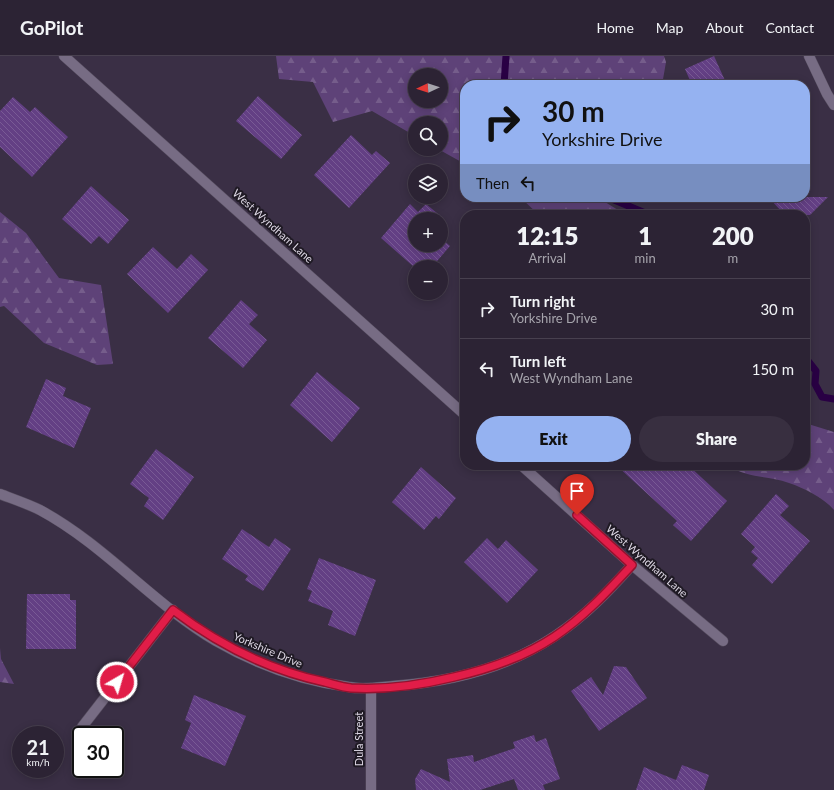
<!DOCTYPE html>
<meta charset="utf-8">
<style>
:root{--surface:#2c2334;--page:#382f40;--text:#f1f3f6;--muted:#a6a4ac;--line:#48404f;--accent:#95b2f1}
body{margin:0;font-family:Lato,sans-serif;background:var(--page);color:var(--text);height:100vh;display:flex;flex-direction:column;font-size:15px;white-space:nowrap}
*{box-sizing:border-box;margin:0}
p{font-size:13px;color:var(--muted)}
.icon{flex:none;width:22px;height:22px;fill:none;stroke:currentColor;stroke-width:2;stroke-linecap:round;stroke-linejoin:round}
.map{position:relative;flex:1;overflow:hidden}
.side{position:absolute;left:460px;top:154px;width:350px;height:260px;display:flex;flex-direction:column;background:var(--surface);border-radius:16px;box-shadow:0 2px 10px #0003,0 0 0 1px var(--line)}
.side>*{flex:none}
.top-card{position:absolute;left:460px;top:24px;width:350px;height:122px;border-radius:16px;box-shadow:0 2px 10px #0003,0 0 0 1px var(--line);background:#95b2f1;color:#111;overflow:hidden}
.needle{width:26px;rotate:266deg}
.controls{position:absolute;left:408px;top:12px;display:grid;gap:8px}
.controls a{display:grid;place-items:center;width:40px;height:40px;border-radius:50%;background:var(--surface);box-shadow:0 2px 10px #0003,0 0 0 1px var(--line);font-size:20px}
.speed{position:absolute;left:12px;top:670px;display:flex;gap:8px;font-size:20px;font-weight:700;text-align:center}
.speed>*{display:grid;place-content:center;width:52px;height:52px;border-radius:50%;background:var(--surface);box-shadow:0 2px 10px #0003,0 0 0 1px var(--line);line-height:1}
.speed small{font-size:10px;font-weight:400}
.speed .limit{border:2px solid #111;border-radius:6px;background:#fff;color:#111}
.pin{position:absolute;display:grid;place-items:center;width:34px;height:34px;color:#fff;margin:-41px -17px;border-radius:50% 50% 50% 0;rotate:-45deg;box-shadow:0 0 4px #0007}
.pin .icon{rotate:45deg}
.me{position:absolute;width:44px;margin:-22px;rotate:38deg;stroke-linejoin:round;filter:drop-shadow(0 0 3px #0008)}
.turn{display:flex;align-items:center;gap:14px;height:84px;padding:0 16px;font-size:18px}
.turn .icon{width:52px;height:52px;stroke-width:2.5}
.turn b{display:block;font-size:28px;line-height:34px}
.then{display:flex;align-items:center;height:38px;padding:0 16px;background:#0003;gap:8px;font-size:15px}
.eta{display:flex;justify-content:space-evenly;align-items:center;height:68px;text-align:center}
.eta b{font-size:24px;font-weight:800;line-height:28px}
.action{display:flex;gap:8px;margin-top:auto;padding:8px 16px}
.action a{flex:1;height:46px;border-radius:24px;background:var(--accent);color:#111;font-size:16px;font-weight:800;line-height:46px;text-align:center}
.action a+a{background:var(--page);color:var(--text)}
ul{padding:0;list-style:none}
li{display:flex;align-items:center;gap:12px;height:60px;padding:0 16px;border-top:1px solid var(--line)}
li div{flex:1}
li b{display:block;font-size:15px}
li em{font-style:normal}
header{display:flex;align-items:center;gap:24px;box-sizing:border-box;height:56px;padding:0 20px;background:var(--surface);border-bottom:1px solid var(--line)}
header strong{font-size:19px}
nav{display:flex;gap:22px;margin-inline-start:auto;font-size:14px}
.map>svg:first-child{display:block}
.forest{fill:url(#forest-firs);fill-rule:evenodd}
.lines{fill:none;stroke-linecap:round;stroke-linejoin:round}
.stream{stroke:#290044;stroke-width:7}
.building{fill:url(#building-back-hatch)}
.minor-casing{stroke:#564d5f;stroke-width:11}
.minor{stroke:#776c84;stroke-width:10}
.route-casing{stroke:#92132f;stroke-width:10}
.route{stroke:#e11d48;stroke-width:7}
.labels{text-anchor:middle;stroke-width:4;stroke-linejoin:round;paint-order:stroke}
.street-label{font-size:11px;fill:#ded8e5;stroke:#1f1a24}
</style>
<header>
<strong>GoPilot</strong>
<nav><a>Home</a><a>Map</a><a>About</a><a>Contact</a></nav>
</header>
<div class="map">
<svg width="834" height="734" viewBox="0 0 834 734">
<defs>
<pattern id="forest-firs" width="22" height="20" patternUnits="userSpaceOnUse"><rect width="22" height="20" fill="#5e4278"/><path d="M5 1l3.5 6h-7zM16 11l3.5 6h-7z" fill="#755d8b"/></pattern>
<pattern id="building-back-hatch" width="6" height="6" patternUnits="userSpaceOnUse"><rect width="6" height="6" fill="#633f84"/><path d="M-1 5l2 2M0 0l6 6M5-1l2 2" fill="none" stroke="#795a95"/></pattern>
</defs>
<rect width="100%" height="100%" fill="#3a2f45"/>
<!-- forest -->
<g class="forest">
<path d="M276,0H664L666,6L662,29H465V108L438,93H441V67H415V80L372,55L333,66L313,26L279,23ZM415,19H441V45H415Z"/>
<path d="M520,141H597L626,159H539Z"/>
<path d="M0,156L26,177L59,222L101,229L113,308L97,309L44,287L4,250L0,251Z"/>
<path d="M805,367L834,376V454C824,442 804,432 789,427C767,419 748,423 727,409H805Z"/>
<path d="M0,592L1,603L14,628L0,626Z"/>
</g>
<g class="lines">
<!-- stream -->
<g class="stream">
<path d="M504,29L506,0"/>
<path d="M607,141L650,159"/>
<path d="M805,301L816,315L815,328L822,341L834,343"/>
</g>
</g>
<!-- building -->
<g class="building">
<path d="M714,0L727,29H692L685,13Z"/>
<path d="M258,40L302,79L281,103L236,65Z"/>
<path d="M13,41L30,56L35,51L68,81L32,121L0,91V55Z"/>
<path d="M351,79L372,99L376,95L390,107L349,152L314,119Z"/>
<path d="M91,130L129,164L108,188L99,180L91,188L62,163Z"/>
<path d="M768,141H828L810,159H785Z"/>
<path d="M410,148L418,156L426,148L443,162L441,164L415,163V189H441V182L450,190L432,211H414L381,182Z"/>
<path d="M153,191L177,213L191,198L208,214L168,257L127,218Z"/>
<path d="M241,244L258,259L249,268L267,284L243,312L208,282Z"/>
<path d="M317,316L360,352L332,386L290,349Z"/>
<path d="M46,323L66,332L63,340L91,352L74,392L26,371Z"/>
<path d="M156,393L194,421L163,464L144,450L149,442L130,428Z"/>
<path d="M616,409H688L727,445L691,485L673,469L677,465Z"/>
<path d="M421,411L456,442L439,463L436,460L424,474L392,446Z"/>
<path d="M776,438L789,450L780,459L810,485L772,528L752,509L758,502L751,496L755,491L741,478Z"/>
<path d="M242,473L269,491L275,482L291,493L263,535L245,524L248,520L222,503Z"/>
<path d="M487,482L498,493L506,484L538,514L507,547L464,506Z"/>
<path d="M319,502L376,524L355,580L328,569L333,555L308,545L312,535L307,533Z"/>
<path d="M27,538H70V544H76V593H26Z"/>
<path d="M614,610L626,611L647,642L599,675L571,635L591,621L603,639Z"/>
<path d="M194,639L246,660L225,710L181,692L191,667L185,664Z"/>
<path d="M534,679L536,686L546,682L560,723L543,729L545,734H518L514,723L480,734H416L415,723L421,713L450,726L447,703L473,699L474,706L515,692L513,686Z"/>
<path d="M682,709L709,719L704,734H636L644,711L676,724Z"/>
</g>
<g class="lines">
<!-- minor casing -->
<g class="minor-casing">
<g id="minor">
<path d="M64,0L465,359"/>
<path d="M809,0L827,38L834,49"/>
<path d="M521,409L632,509L723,585"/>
<path d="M0,438C13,443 28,448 40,454C105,489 153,548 216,585C256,608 303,625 349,631C363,634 379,631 393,630C449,626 507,612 555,580C585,560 608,536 632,509"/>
<path d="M82,671L173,554"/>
<path d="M371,734V632"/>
</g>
</g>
<!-- minor -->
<use href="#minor" class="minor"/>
</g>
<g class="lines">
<!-- route casing -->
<g class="route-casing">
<path id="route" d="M117,626L173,554C219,589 268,614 325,626C333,628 342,631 351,632C385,634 421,629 454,621C489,613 524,601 554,581C584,561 608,535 632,509L577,459"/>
</g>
<!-- route -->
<use href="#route" class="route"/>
</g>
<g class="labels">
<!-- street labels -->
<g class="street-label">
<text transform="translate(273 170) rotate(42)" y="4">West Wyndham Lane</text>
<text transform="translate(647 505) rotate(41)" y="4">West Wyndham Lane</text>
<text transform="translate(268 594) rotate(23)" y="4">Yorkshire Drive</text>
<text transform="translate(359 683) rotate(-90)" y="4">Dula Street</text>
</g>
</g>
</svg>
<div class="controls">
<a><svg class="needle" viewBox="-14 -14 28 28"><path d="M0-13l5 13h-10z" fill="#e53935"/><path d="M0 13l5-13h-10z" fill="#a6a4ac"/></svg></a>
<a><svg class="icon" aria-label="search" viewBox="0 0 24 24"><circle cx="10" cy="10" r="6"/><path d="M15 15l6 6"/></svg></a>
<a><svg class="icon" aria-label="layers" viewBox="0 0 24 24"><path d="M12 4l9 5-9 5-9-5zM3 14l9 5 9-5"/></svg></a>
<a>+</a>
<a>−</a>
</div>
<div class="speed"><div>21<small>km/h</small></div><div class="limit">30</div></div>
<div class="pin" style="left:577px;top:459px;background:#d93025"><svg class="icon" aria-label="arrive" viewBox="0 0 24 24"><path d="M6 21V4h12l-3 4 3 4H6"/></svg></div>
<svg class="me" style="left:117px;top:626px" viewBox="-20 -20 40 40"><circle r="17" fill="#e11d48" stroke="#fff" stroke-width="3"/><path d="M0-11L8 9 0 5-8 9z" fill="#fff"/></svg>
<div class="top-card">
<div class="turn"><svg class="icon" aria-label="right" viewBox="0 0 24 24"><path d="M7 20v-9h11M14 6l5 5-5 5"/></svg><div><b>30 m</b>Yorkshire Drive</div></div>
<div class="then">Then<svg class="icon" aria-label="left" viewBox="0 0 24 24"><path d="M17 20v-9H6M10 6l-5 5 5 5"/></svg></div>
</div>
<section class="side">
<div class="eta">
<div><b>12:15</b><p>Arrival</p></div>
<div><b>1</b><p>min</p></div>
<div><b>200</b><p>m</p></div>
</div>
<ul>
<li><svg class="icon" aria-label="right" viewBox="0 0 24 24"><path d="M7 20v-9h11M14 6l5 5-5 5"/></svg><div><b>Turn right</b><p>Yorkshire Drive</p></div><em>30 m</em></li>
<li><svg class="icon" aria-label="left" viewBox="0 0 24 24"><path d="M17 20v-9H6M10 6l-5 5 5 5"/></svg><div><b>Turn left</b><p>West Wyndham Lane</p></div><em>150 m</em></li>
</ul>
<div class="action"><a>Exit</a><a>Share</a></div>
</section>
</div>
